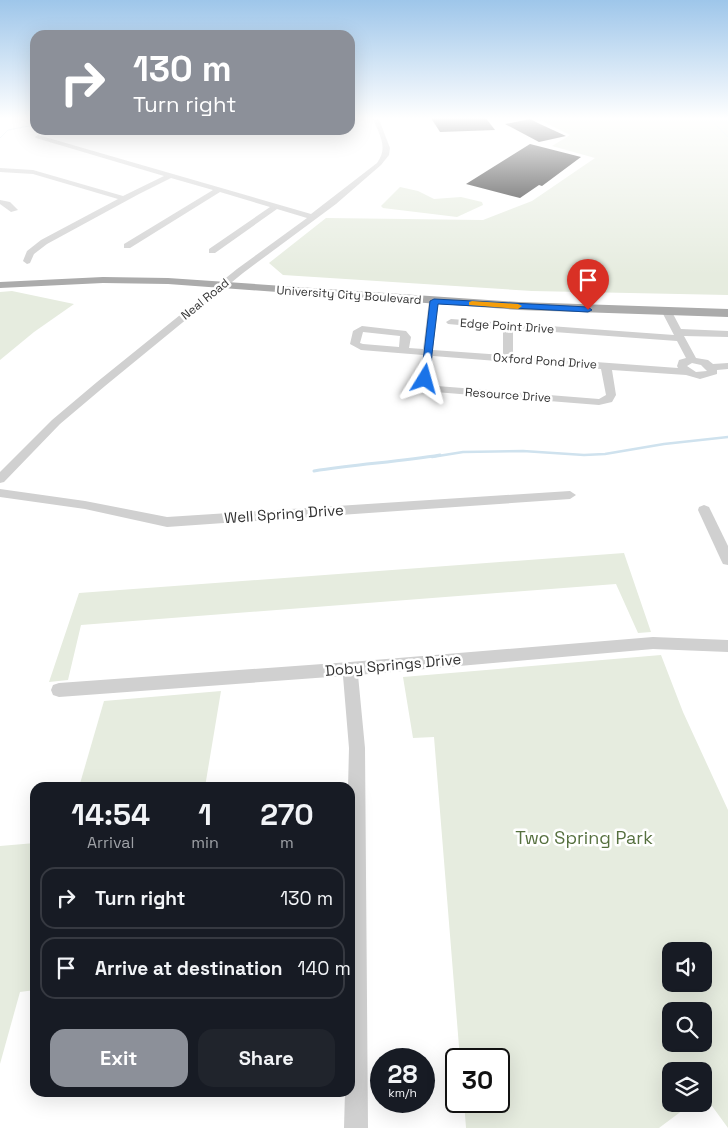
<!DOCTYPE html>
<style>
:root{--surface:#171b24;--page:#20242c;--text:#f1f3f6;--muted:#9ea1a6;--line:#363941;--accent:#8c9099}
body{margin:0;font-family:"Space Grotesk",sans-serif;background:var(--page);color:var(--text);height:100vh;display:flex;flex-direction:column;font-size:19px;white-space:nowrap}
*{box-sizing:border-box;margin:0}
p{font-size:16px;color:var(--muted)}
.icon{flex:none;width:28px;height:28px;fill:none;stroke:currentColor;stroke-width:2;stroke-linecap:round;stroke-linejoin:round}
.map{position:relative;flex:1;overflow:hidden}
.drawer{position:absolute;left:30px;top:782px;width:325px;height:315px;display:flex;flex-direction:column;background:var(--surface);border-radius:15px;box-shadow:0 5px 20px #0002}
.drawer>*{flex:none}
.hud{position:absolute;left:30px;top:30px;width:325px;height:105px;border-radius:15px;box-shadow:0 5px 20px #0002;background:#8c9099;color:#fff;overflow:hidden}
.tools{position:absolute;left:662px;top:942px;display:grid;gap:10px}
.tools a{display:grid;place-items:center;width:50px;height:50px;border-radius:10px;background:var(--surface);box-shadow:0 5px 20px #0002;font-size:25px}
.speed{position:absolute;left:370px;top:1048px;display:flex;gap:10px;font-size:25px;font-weight:700;text-align:center}
.speed>*{display:grid;place-content:center;width:65px;height:65px;border-radius:50%;background:var(--surface);box-shadow:0 5px 20px #0002;line-height:1}
.speed small{font-size:12px;font-weight:400}
.speed .limit{border:2px solid #111;border-radius:8px;background:#fff;color:#111}
.pin{position:absolute;display:grid;place-items:center;width:42px;height:42px;color:#fff;margin:-51px -21px;border-radius:50% 50% 50% 0;rotate:-45deg;box-shadow:0 0 5px #0007}
.pin .icon{rotate:45deg}
.me{position:absolute;width:55px;margin:-28px;rotate:8deg;stroke-linejoin:round;filter:drop-shadow(0 0 4px #0008)}
.turn{display:flex;align-items:center;gap:18px;height:105px;padding:0 20px;font-size:22px}
.turn .icon{width:65px;height:65px;stroke-width:2.5}
.turn b{display:block;font-size:35px;line-height:42px}
.eta{display:flex;justify-content:space-evenly;align-items:center;height:85px;text-align:center}
.eta b{font-size:30px;font-weight:600;line-height:35px}
.button{display:flex;gap:10px;margin-top:auto;padding:10px 20px}
.button a{flex:1;height:58px;border-radius:15px;background:var(--accent);color:#fff;font-size:20px;font-weight:600;line-height:58px;text-align:center}
.button a+a{background:var(--page);color:var(--text)}
ul{padding:0;list-style:none}
li{display:flex;align-items:center;gap:15px;height:62px;margin:0 10px 8px;padding:0 10px;border:2px solid var(--line);border-radius:15px}
li div{flex:1}
li b{display:block;font-size:19px}
li em{font-style:normal}
.map>svg:first-child{display:block}
.green{fill:#e6ecdf;fill-rule:evenodd}
.lines{fill:none;stroke-linecap:round;stroke-linejoin:round}
.stream-far2{stroke:#cfe2ee;stroke-width:1}
.stream-far1{stroke:#cfe2ee;stroke-width:2.5}
.stream{stroke:#cfe2ee;stroke-width:3}
.building{fill:#1a1a1a}
.minor{fill:#d0d0d0;fill-rule:evenodd}
.major{fill:#ababab;fill-rule:evenodd}
.route{fill:#1a73e8;stroke:#114b97}
.slow{fill:#f59e0b}
.labels{text-anchor:middle;stroke-width:5;stroke-linejoin:round;paint-order:stroke}
.far-street-label{font-size:12px;fill:#333;stroke:#fff}
.street-label{font-size:15px;fill:#333;stroke:#fff}
.near-park-label{font-size:18px;fill:#56703f;stroke:#fff}
</style>
<div class="map">
<svg width="728" height="1128" viewBox="0 0 728 1128">
<rect width="100%" height="100%" fill="#fff"/>
<!-- green -->
<g class="green">
<path d="M534,117H728V295L532,291L283,275L269,263L326,218L483,220L532,201L595,158L552,146L570,135Z"/>
<path d="M400,187L418,191L434,199L461,197L482,202L483,205L457,217L383,208L381,206Z"/>
<path d="M12,291L74,304L34,332L0,360V292Z"/>
<path d="M624,553L651,632L638,633L616,584L81,625L68,680L49,682L79,593Z"/>
<path d="M661,655L683,712L728,810V1128L704,1095V1071H671V1104H691L659,1128H466L464,1101H499V1059H460L434,737L413,738L403,677ZM671,951H704V984H671ZM671,1011H704V1044H671Z"/>
<path d="M221,691L205,787H79L104,701Z"/>
<path d="M35,843V990L20,992L0,1064V846Z"/>
</g>
<g class="lines">
<!-- stream-far2 -->
<g class="stream-far2">
<path d="M708,117L728,137"/>
<path d="M0,119L13,117"/>
<path d="M278,130L291,131"/>
<path d="M0,138L8,130L35,125"/>
</g>
<!-- stream-far1 -->
<path class="stream-far1" d="M432,457L463,452L523,451L584,455L605,454L664,444L728,437"/>
<!-- stream -->
<path class="stream" d="M314,471C356,464 398,462 440,455"/>
</g>
<!-- building -->
<g class="building">
<path d="M485,117L495,130L440,132L431,118Z"/>
<path d="M530,119L540,124L566,136L539,142L505,124Z"/>
<path d="M530,144L581,157L542,186L539,185L520,198L466,184Z"/>
</g>
<g class="lines">
<!-- minor -->
<g class="minor">
<path d="M372,117H378L390,148L389,155L381,165L336,204L243,273L105,386L60,424L4,482L0,483V472L52,420L97,382L237,269L307,218L277,209L215,253H209V249L270,207L220,192L130,248H124V244L213,190L171,178L139,194L47,244L34,254L30,263L27,264L23,261L27,251L41,240L118,199L33,174L0,172V168L33,170L123,196L164,176L36,138L35,137L38,135L311,214L377,163C389,147 379,134 372,117Z"/>
<path d="M0,200L10,202L18,210L11,212L0,204Z"/>
<path d="M434,298L439,301L433,350L503,355V329L448,324L446,322L451,319L674,335L662,312L667,309L672,312L681,329L728,331V337L684,336L696,358L708,360L713,364L728,363V369L717,370V374L700,379L686,375L612,370L616,395L612,402L599,405L435,392C416,387 421,371 423,355L361,350L350,344L353,331L362,326L406,331L411,337L409,348L423,349L429,301ZM513,329L677,341L686,358L679,360L677,366L678,368L513,356ZM363,332L400,336L399,347L363,344L360,343ZM433,356L601,369L606,395L599,399L437,386L430,379ZM692,363L701,365L707,371L696,372L687,366Z"/>
<path d="M0,489L85,501L167,517L570,491L576,495L570,499L167,527L85,509L0,497Z"/>
<path d="M704,505L709,507L728,546V565L723,564L721,560L698,510L699,507Z"/>
<path d="M653,637L728,640V652L653,649L358,675L365,748L368,1128H344L345,1092H350V788H348L349,748L343,676L59,697L53,695L51,690L53,685L59,683L350,662Z"/>
</g>
<!-- major -->
<path class="major" d="M103,277L168,278L519,302L728,309V317L519,310L168,284L103,283L0,288V282Z"/>
</g>
<!-- sky -->
<linearGradient id="sky" x2="0" y2="1"><stop stop-color="#9ec6ea"/><stop offset="0.43" stop-color="#fff"/><stop offset="1" stop-color="#fff" stop-opacity="0"/></linearGradient>
<rect width="728" height="275" fill="url(#sky)"/>
<!-- route -->
<path class="route" d="M434,299L588,307L592,310L588,312L438,304L429,379L425,382L421,379L430,301Z"/>
<!-- slow -->
<path class="slow" d="M472,301L518,304L522,306L518,309L469,305V302Z"/>
<g class="labels">
<!-- far-street labels -->
<g class="far-street-label">
<text transform="translate(349 295) rotate(4)" y="4">University City Boulevard</text>
<text transform="translate(205 299) rotate(-39)" y="4">Neal Road</text>
<text transform="translate(507 326) rotate(4)" y="4">Edge Point Drive</text>
<text transform="translate(545 361) rotate(4)" y="4">Oxford Pond Drive</text>
<text transform="translate(508 395) rotate(4)" y="4">Resource Drive</text>
</g>
<!-- street labels -->
<g class="street-label">
<text transform="translate(284 514) rotate(-4)" y="5">Well Spring Drive</text>
<text transform="translate(393 665) rotate(-5)" y="5">Doby Springs Drive</text>
</g>
<!-- near-park labels -->
<g class="near-park-label">
<text x="584" y="844">Two Spring Park</text>
</g>
</g>
</svg>
<div class="tools">
<a><svg class="icon" aria-label="sound" viewBox="0 0 24 24"><path d="M4 9h4l5-4v14l-5-4H4zM17 9q2 3 0 6"/></svg></a>
<a><svg class="icon" aria-label="search" viewBox="0 0 24 24"><circle cx="10" cy="10" r="6"/><path d="M15 15l6 6"/></svg></a>
<a><svg class="icon" aria-label="layers" viewBox="0 0 24 24"><path d="M12 4l9 5-9 5-9-5zM3 14l9 5 9-5"/></svg></a>
</div>
<div class="speed"><div>28<small>km/h</small></div><div class="limit">30</div></div>
<div class="pin" style="left:588px;top:310px;background:#d93025"><svg class="icon" aria-label="arrive" viewBox="0 0 24 24"><path d="M6 21V4h12l-3 4 3 4H6"/></svg></div>
<svg class="me" style="left:425px;top:379px" viewBox="-20 -20 40 40"><path d="M0-17L14 15 0 8-14 15z" fill="#1a73e8" stroke="#fff" stroke-width="4"/></svg>
<div class="hud">
<div class="turn"><svg class="icon" aria-label="right" viewBox="0 0 24 24"><path d="M7 20v-9h11M14 6l5 5-5 5"/></svg><div><b>130 m</b>Turn right</div></div>
</div>
<section class="drawer">
<div class="eta">
<div><b>14:54</b><p>Arrival</p></div>
<div><b>1</b><p>min</p></div>
<div><b>270</b><p>m</p></div>
</div>
<ul>
<li><svg class="icon" aria-label="right" viewBox="0 0 24 24"><path d="M7 20v-9h11M14 6l5 5-5 5"/></svg><div><b>Turn right</b></div><em>130 m</em></li>
<li><svg class="icon" aria-label="arrive" viewBox="0 0 24 24"><path d="M6 21V4h12l-3 4 3 4H6"/></svg><div><b>Arrive at destination</b></div><em>140 m</em></li>
</ul>
<div class="button"><a>Exit</a><a>Share</a></div>
</section>
</div>
